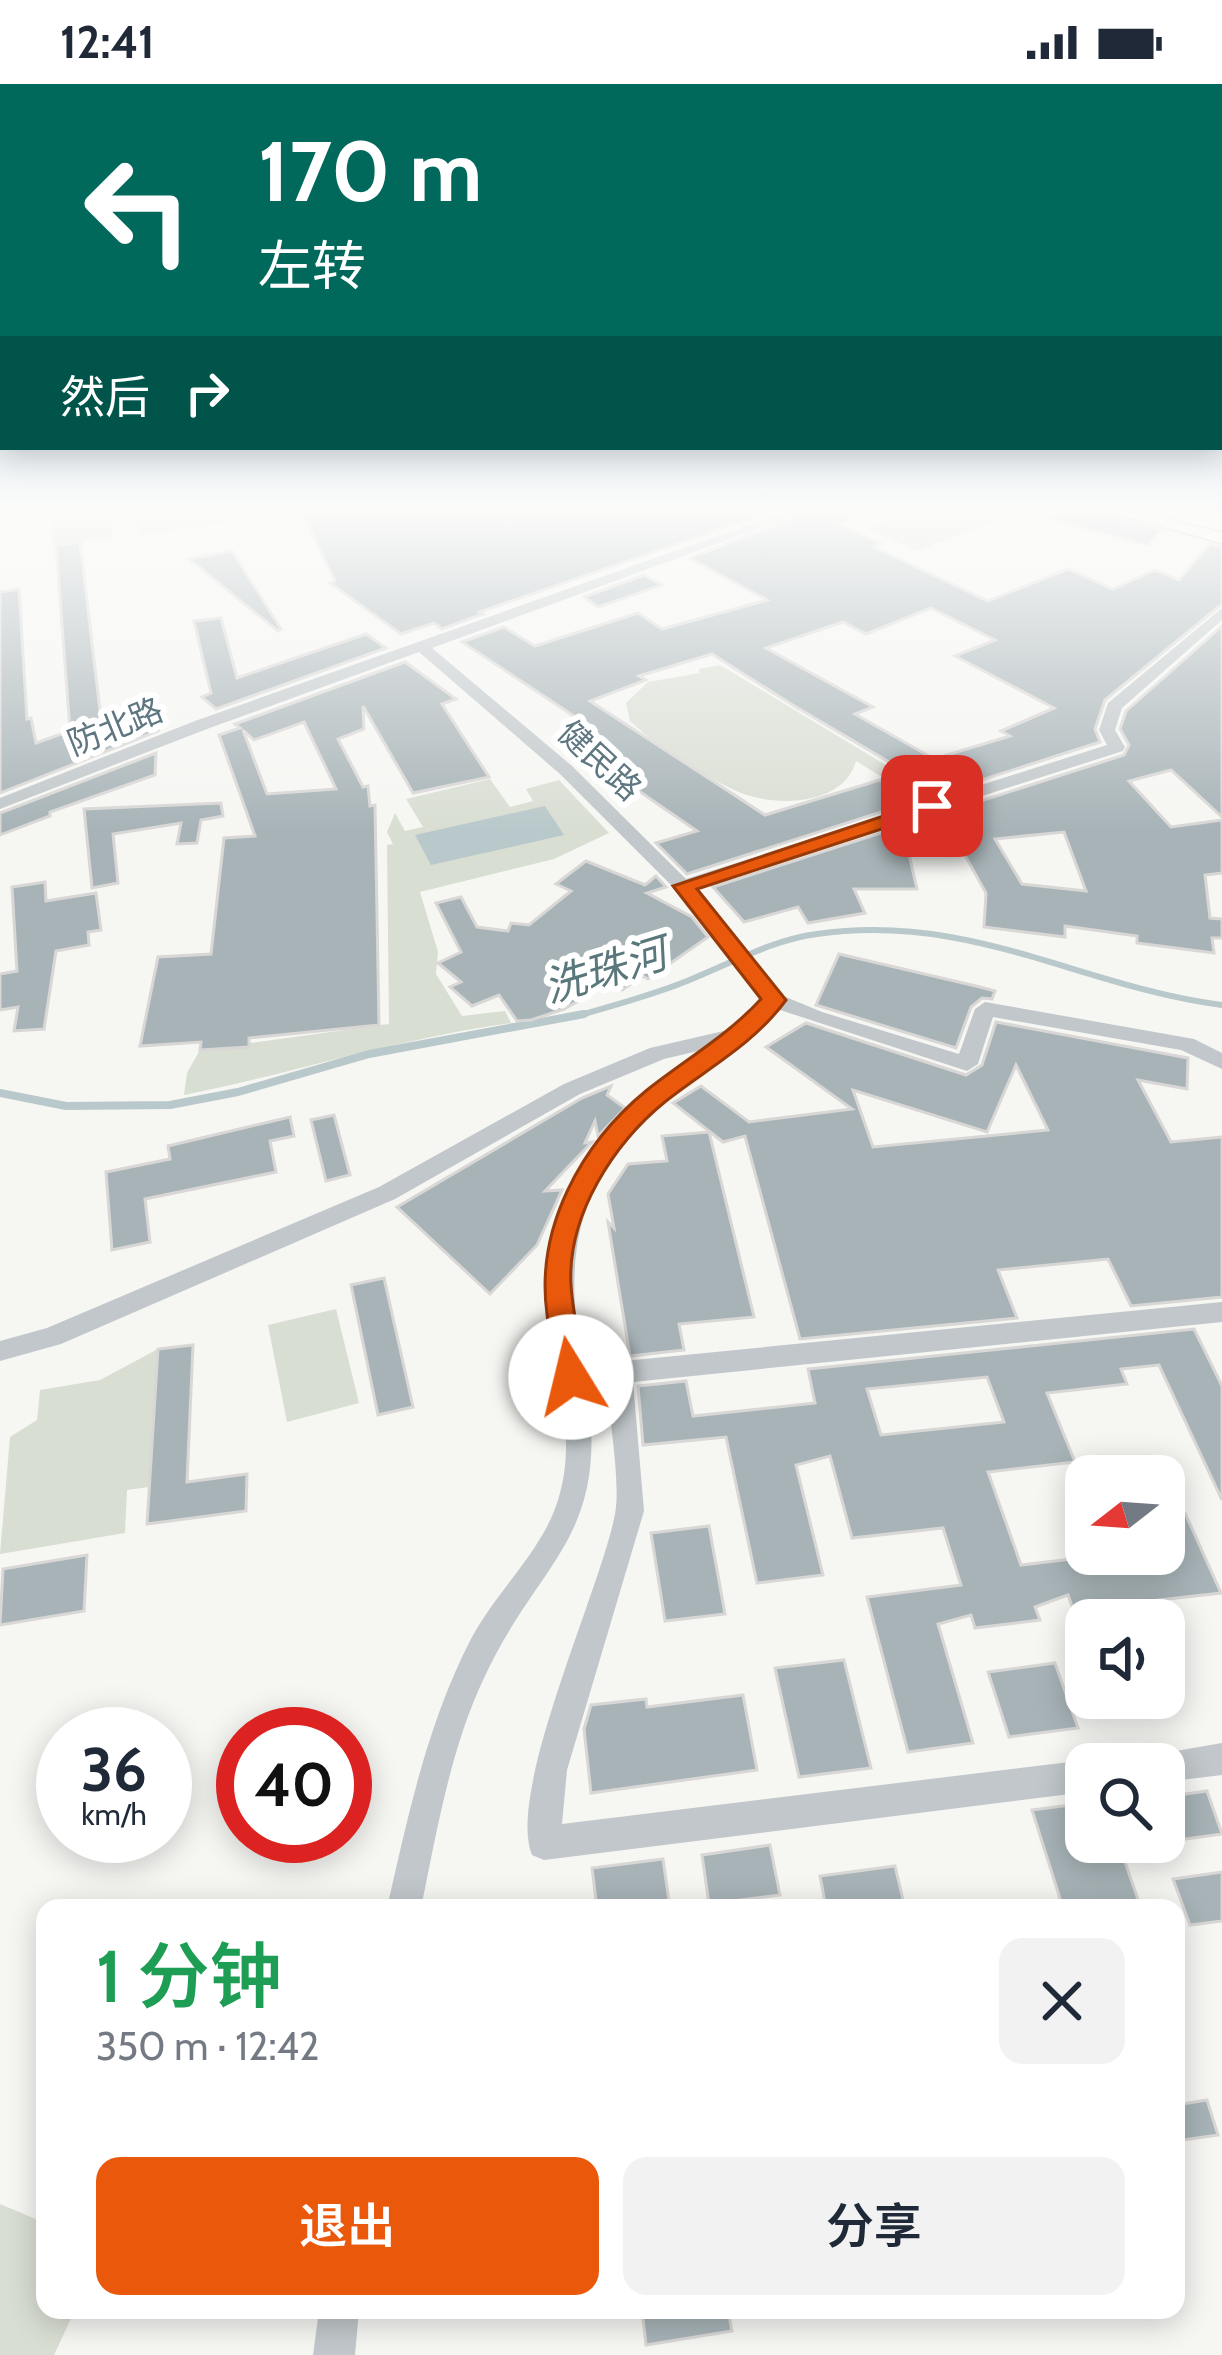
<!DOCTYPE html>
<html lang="zh">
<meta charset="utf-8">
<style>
:root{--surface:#fff;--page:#f2f2f3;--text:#1f2937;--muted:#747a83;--accent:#ea580c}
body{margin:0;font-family:Cabin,"Noto Sans SC",sans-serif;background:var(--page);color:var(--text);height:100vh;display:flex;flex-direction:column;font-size:45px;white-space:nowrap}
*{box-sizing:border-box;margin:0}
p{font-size:39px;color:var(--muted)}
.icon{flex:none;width:66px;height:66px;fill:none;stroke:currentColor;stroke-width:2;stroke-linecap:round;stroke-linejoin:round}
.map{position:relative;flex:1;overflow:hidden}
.panel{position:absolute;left:36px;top:1815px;width:1149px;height:420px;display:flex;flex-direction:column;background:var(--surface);border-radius:24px;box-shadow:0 6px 30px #0003}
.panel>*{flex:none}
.hud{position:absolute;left:0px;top:0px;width:1224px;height:366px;box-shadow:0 6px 30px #0003;background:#00695c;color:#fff;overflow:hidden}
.needle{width:78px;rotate:253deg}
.controls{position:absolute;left:1065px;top:1371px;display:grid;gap:24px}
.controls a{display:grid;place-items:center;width:120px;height:120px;border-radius:24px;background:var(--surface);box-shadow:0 6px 30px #0003;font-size:60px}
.speed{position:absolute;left:36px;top:1623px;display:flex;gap:24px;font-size:60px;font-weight:700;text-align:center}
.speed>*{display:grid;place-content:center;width:156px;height:156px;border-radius:50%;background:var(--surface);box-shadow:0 6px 30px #0003;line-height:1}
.speed small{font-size:30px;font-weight:400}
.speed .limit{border:18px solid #d22;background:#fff;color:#111}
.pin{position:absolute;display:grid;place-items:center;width:102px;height:102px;color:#fff;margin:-51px;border-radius:24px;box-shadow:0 6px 18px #0006}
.me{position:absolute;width:132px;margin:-66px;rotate:351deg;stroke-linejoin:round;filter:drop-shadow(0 0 9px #0008)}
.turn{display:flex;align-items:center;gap:42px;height:252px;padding:0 60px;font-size:54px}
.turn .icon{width:156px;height:156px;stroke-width:2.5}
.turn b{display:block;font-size:84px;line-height:102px}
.then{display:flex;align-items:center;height:114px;padding:0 60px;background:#0003;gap:24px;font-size:45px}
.round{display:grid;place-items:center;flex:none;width:126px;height:126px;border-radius:24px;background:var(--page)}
.overview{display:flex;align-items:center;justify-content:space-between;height:204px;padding:0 60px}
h1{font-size:72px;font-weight:600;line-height:90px;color:#1e9e55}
.button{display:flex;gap:24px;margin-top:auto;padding:24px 60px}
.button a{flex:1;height:138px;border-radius:24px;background:var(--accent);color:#fff;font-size:48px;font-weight:600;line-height:138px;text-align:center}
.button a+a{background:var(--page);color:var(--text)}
.status{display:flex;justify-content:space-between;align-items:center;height:84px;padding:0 60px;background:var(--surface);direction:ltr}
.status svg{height:33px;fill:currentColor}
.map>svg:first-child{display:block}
.green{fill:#d9ded3}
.water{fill:#b9c8ca}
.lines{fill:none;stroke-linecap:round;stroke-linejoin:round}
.stream-far1{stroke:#b9c8ca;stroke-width:6}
.stream{stroke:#b9c8ca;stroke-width:8}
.building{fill:#a7b3b7;stroke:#d8d7d5;stroke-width:3;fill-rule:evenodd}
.major-casing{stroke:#b4bbbe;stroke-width:4}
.minor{fill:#c1c7ca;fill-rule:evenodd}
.major{fill:#fff;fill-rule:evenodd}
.route{fill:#ea580c;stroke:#983908;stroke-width:3}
.labels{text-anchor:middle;stroke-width:12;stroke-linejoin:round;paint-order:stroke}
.far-street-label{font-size:33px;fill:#5f7780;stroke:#fff}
.water-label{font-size:42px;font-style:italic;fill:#5a787b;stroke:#fff}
</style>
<div class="status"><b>12:41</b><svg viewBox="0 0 49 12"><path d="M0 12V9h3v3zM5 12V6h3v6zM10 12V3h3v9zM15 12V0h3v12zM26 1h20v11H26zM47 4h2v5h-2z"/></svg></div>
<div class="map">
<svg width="1222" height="2271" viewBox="0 0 1222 2271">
<rect width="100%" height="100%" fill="#f6f6f3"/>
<!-- green -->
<g class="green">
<path d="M265,429L266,433L139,451L132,431Z"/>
<path d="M907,429H992L1003,434L917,467L867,444Z"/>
<path d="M109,433L114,453L53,461L51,440L56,437Z"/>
<path d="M720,581L899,689L885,695L856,677C843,724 769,724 732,705C699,689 657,663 630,637L626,619L648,598L700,589L699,585Z"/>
<path d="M490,695L510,723L533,717L526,705L559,696L609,749L554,775L420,808L438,868L436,890L462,932L505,927L511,939C399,954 294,989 184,1011L187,989L200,966L389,940L387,761L393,760L387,748L395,729L405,747L423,743L406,715Z"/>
<path d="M336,1225L359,1319L287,1338L268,1241Z"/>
<path d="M158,1265L149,1403L127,1406L125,1449L0,1470L10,1353L37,1336L40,1306L100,1296Z"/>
<path d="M0,2120L45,2139V2226H75L54,2271H0Z"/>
</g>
<!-- water -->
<path class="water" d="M545,722L564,751L431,781L415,751Z"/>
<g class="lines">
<!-- stream-far1 -->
<path class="stream-far1" d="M573,933C612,922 650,912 687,897C730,880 771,856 817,850C970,828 1079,902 1222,921"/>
<!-- stream -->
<path class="stream" d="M0,1009L66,1022L170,1021L238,1008L369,970L584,930"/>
</g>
<!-- building -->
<g class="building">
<path d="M302,429H768L479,528L483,530L442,545L434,539L401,550L330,499L335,497Z"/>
<path d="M805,429H863L840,440L882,460L874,463L988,517L1068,485L1113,505L1155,486L1179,496L1210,460L1222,463V520L1105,616L1095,645L1100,658L687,790L656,759L697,747L563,655L592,644L462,558L504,543L535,562L638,529L662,545L767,516L690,474ZM931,524L995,556L955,572L1054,624L1001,647L1010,652L934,675L855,630L873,623L766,564L843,538L866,550ZM712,570L791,620L906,688L765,731L590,617L646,596L639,592Z"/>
<path d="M1052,429H1110L1160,446L1148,461L1051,436Z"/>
<path d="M80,458L102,643L159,628L158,647L0,709V508L19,505L27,635L31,634L36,659L70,647L56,461Z"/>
<path d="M232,467L281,545L278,547L189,475Z"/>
<path d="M644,491L662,501L598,523L584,513Z"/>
<path d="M221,534L237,594L366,550L386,564L216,625L202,613L211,609L194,537Z"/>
<path d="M1222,542V733L1171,686L1129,697L1171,743L1222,736V789L1205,791L1210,834L1222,835V854H1212L1214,869L1137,859V852L1065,842V853L984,843L986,809L947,739L905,753L917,805H854L865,829L808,839L798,823L744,838L713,803L1124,671L1129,661L1120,645L1126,627ZM1064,748L1086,807L1022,800L995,755Z"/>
<path d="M405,578L456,615L442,620L489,693L413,709L363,622L364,645L338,655L363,703L368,702L370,722L375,721L379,941L249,954V963L200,966L201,958L140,962L158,873L211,870L224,754L255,752L219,651L240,644L235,640ZM304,638L336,705L267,710L243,646L254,656Z"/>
<path d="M156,669L155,691L50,728V732L0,751V729Z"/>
<path d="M221,719L223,732L201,736L197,759L177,760L181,739L113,750L118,799L92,804L84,725Z"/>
<path d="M586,777L645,801L656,792L666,803L647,809L692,833L708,853L648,895L643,892L622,906L610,899L564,925L531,936L517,937L499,911L472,922L450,903L461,898L438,879L461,868L436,819L461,813L477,843L508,847L511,839L529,841L571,807L556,800Z"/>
<path d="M45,798L46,817L96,809L101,846L88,848L89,861L56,867L44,945L14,947L18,923L0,926V890L17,887L12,803Z"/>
<path d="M839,870L980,903L995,907L992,915L982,914L971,923L956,964L816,921Z"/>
<path d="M996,938L1188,974L1187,1005L1138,996L1171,1058L1222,1053V1213L1131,1222L1108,1175L998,1186L1017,1234L800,1255L745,1052L723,1058L673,1019L701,1002L749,1038L852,1025L766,963L806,939L966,991L982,981ZM1016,981L1048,1046L873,1063L853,1006L987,1048Z"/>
<path d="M611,1002L607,1011L625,1024L598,1052L595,1037L585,1059L592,1058L545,1107L562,1106L537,1161L490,1210L397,1123L582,1014Z"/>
<path d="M334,1031L350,1091L326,1097L311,1036Z"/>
<path d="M290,1033L294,1052L270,1057L276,1088L145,1115L150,1158L112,1166L106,1088L170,1075L168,1062Z"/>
<path d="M709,1048L754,1233L679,1240L684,1266L630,1272L608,1138L614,1144L608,1110L628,1080L667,1077L662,1052Z"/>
<path d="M384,1194L413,1323L378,1331L351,1201Z"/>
<path d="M1194,1245L1222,1302V1416L1159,1281L1121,1285L1127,1300L1047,1309L1075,1378L988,1388L1021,1481L1113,1470H1164V1431L1185,1429L1221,1509L1132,1519L1138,1536H1077L1068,1511L1035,1523L1040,1536L975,1544L971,1531L938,1540L973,1659L908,1668L867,1513L961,1501L943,1444L852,1454L830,1372L796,1381L823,1491L757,1499L726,1353L643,1361L638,1302L686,1297L693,1332L815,1319L808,1285ZM987,1293L1004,1338L881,1351L867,1305Z"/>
<path d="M193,1261L187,1398L247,1390L246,1427L147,1440L158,1265Z"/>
<path d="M709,1442L725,1530L665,1537L651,1449Z"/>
<path d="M87,1471L84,1527L0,1541L3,1485Z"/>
<path d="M844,1576L871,1684L799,1693L775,1584Z"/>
<path d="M1055,1579L1078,1644L1009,1653L988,1588Z"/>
<path d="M743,1611L757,1686L591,1709L584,1645L591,1621L646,1615L647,1623Z"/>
<path d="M1207,1707L1222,1750L1164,1758V1713Z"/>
<path d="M1086,1719V1758H1118L1141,1824H1063L1032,1726Z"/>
<path d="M770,1761L780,1811L709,1820L702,1771Z"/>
<path d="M663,1775L670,1824H597L592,1784Z"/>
<path d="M895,1782L905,1824H826L820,1792Z"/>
<path d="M1222,1788V1837L1190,1841L1173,1795Z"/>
<path d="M1207,2016L1218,2051L1176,2057V2021Z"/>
<path d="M642,2226H728L732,2247L646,2261Z"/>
</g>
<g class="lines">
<!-- major casing -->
<g class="major-casing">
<path id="major" d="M1114,429H1143L1222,449V459Z"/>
</g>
<!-- minor -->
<g class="minor">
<path d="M782,429H801L432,564L572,682L686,795L1107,661L1099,646L1108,619L1222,524V536L1122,624L1115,646L1125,663L1123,667L695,804L781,911L822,928L959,970L975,925L985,918L1194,955L1222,969V985L1181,966L993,933L978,980L967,987L777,925C746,956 710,980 676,1008C580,1085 560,1163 583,1281L1222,1218V1238L633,1298L644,1427L567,1686L562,1740L1086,1676L1096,1680H1086V1708L544,1776L532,1771C506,1708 601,1505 615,1430C621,1398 609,1335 607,1300L587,1302C610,1456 540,1473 484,1594C450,1666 437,1747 421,1824H387C408,1732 427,1640 471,1555C496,1507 542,1468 558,1416C575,1363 561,1307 552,1254C530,1121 601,1040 702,966L664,975L580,1010L395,1115L61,1260L0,1277V1257L47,1244L379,1103L564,1000L650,964L728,946L763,915L676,806L560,690L419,568L207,645L0,725V714L195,637Z"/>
<path d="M1222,1659V1691L1164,1698V1680H1149L1153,1671Z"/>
<path d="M319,2226H359L355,2271H313Z"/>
</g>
<!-- major -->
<use href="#major" class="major"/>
</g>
<!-- sky -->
<linearGradient id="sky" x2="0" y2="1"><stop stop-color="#95bcdc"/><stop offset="0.57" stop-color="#fbfbfa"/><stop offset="1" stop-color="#fbfbfa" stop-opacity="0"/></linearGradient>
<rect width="1222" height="747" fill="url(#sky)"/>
<!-- route -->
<path class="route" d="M932,716L942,722L940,726L697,805L786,916C754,960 708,984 666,1017C614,1059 567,1131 571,1201C573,1232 581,1263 586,1293L582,1302H561C550,1281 550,1253 547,1230C535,1144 581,1060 647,1006C686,975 727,952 761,915L673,802Z"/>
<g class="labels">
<!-- far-street labels -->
<g class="far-street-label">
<text transform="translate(115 642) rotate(-22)" y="12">防北路</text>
<text transform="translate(600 676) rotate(43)" y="12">健民路</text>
</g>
<!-- water labels -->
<g class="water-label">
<text transform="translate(605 886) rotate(-17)" y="15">洗珠河</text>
</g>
</g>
</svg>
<div class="controls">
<a><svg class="needle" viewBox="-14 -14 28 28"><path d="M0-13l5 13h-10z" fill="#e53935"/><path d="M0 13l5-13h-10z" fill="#747a83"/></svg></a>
<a><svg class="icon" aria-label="sound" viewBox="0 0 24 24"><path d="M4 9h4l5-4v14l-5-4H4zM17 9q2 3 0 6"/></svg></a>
<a><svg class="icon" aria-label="search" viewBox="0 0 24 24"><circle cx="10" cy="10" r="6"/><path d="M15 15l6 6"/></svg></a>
</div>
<div class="speed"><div>36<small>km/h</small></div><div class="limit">40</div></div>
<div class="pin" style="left:932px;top:722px;background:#d93025"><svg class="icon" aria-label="arrive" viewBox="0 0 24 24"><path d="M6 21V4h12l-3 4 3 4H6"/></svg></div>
<svg class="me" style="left:571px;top:1293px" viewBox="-20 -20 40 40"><circle r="19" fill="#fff"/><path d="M0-13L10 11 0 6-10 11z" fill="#ea580c"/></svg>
<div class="hud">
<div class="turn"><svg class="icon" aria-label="left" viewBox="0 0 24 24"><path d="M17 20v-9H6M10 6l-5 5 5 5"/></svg><div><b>170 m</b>左转</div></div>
<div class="then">然后<svg class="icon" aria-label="right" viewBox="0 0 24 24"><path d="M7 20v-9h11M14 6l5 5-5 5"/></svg></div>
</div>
<section class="panel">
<div class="overview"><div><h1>1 分钟</h1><p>350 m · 12:42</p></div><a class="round"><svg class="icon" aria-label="close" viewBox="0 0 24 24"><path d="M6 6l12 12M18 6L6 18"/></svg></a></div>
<div class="button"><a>退出</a><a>分享</a></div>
</section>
</div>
